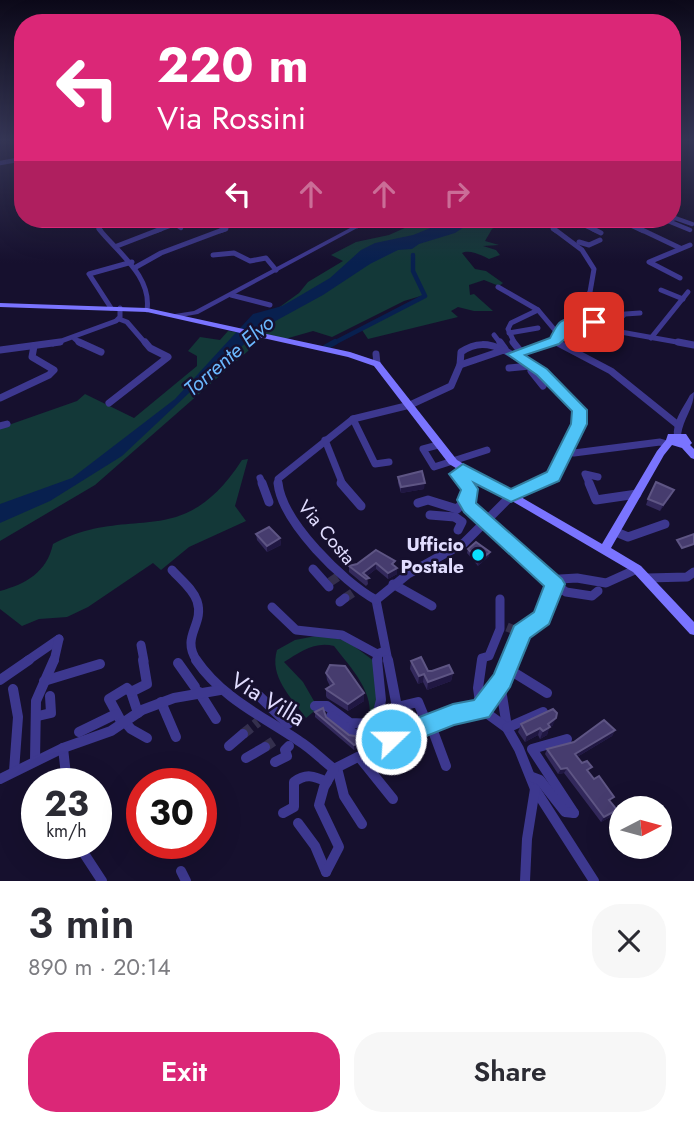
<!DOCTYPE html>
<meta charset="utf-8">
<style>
:root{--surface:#fff;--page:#f7f7f7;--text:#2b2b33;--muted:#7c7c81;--accent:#db2777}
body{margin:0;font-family:Jost,sans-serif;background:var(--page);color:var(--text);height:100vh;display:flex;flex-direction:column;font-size:26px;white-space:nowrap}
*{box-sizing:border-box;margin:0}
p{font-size:23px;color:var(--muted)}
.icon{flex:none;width:38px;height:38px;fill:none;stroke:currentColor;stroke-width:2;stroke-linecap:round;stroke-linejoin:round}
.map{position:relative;height:881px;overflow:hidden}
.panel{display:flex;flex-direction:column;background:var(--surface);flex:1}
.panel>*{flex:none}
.hud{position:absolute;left:14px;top:14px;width:667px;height:214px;border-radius:28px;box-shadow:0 7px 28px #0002;background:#db2777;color:#fff;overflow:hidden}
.needle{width:46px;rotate:84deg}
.buttons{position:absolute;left:609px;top:796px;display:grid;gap:14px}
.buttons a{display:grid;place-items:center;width:63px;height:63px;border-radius:50%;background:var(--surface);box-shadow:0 7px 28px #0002;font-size:35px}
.speed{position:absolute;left:21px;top:768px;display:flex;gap:14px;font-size:35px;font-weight:700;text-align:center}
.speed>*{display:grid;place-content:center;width:91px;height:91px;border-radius:50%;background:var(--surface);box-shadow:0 7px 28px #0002;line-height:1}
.speed small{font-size:18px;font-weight:400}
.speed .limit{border:10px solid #d22;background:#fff;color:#111}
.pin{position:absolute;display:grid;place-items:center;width:60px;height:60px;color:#fff;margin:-30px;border-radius:14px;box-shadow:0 4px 10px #0006}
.me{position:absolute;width:77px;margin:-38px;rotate:68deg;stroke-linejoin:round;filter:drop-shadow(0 0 5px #0008)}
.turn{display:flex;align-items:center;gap:24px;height:147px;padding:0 28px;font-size:32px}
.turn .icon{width:91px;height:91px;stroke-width:2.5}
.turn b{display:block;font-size:49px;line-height:60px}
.lanes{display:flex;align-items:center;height:66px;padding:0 28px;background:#0003;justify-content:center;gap:35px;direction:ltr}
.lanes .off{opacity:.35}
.round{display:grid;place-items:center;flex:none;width:74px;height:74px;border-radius:28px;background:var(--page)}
.summary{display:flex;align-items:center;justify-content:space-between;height:119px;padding:0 28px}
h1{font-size:42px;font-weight:600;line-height:52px}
.button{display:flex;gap:14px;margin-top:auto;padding:14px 28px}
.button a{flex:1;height:80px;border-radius:28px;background:var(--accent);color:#fff;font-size:28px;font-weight:600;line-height:80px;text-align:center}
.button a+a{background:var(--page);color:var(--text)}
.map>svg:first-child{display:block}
.green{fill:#133838}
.water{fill:#08204f}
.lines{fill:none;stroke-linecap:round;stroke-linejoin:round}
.canal-far1{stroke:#08204f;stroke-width:4.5}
.canal{stroke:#08204f;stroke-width:6}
.minor-tunnel-far1{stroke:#342f4d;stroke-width:9;stroke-dasharray:9 4.5;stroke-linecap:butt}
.minor-tunnel{stroke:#342f4d;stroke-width:10;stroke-dasharray:10 5;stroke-linecap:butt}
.minor-far4{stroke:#3d388f;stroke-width:4.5}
.minor-far3{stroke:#3d388f;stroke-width:5}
.minor-far2{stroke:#3d388f;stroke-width:7}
.minor-far1{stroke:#3d388f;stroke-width:9}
.minor{stroke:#3d388f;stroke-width:10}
.tertiary{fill:#3d388f;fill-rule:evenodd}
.secondary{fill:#7a74ff;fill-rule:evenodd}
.wall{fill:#33295c}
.shaded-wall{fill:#201742}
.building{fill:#463c6e;stroke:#5e5584;stroke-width:2}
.route{fill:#4fc3f7;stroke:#337fa1;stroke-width:2}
.poi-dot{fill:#09e2ff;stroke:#16102e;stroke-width:2.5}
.labels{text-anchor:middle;stroke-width:5;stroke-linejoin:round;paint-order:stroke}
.street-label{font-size:19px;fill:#e1ddff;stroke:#16102e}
.poi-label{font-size:19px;font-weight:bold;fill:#e1ddff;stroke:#16102e;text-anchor:end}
.water-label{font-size:21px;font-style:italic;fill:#6bb8ff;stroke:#16102e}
.near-street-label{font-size:23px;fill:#e1ddff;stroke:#16102e}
</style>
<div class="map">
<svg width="694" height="881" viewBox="0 0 694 881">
<rect width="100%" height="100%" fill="#16102e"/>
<!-- green -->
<g class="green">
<path d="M425,219H508L492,229L485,241L499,245L483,246L496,250L500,255L489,259C482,255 468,249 462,253L475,269L486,271L503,283L499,286L484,280L469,285L470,295L474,294L493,311H474L458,307L451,311L458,317L368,339L362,330L426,296L419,280L424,295L404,301L332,337L313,331L285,339L264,333L248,351L95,485L0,541V428L77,401L85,394L134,418L197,366V356L188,351L200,337L220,340L228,331L235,332L281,306L299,293L308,282L343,261L331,255L356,242L389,235Z"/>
<path d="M248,459L235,506L246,521L189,547L161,570L153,563L88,607L67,617L39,619L22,626L0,609V591C26,584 47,572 53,544C132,502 181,554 242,460Z"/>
<path d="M321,635L347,641L374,661L378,687L374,723L368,722C377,694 350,667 334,646C315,641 300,652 284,662L303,682L318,708L306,718C291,697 269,677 277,650L295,640Z"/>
</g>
<!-- water -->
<path class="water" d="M453,219H476L455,233L419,244L412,249L398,250L370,264L323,295L270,324L222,362L122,456L50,501L0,523V504L72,478L175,399L253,314L282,306L296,298L330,278L361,250L375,243L413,235Z"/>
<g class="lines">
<!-- canal-far1 -->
<path class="canal-far1" d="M332,344L425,296L413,271V255"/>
<!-- canal -->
<path class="canal" d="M326,347L335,342"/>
<!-- minor-tunnel-far1 -->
<g class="minor-tunnel-far1">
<path d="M330,582L339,576"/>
<path d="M345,598L354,592"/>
<path d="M507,627L517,631"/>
</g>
<!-- minor-tunnel -->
<g class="minor-tunnel">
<path d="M243,734L258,722"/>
<path d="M265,747L277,739"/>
</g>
<!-- minor-far4 -->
<g class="minor-far4">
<path d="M0,163L23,159"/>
<path d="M93,219L101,231"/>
<path d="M348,219L357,226"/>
<path d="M551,219L553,229L556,231"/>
<path d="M571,219L597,231"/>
<path d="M617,219L643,231"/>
<path d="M690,230L668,221L675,218L692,224"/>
<path d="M156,231L175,224L181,228"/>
<path d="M220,231L226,229L227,224"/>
</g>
<!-- minor-far3 -->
<g class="minor-far3">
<path d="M99,229C118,253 152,276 147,310"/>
<path d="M554,229L582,250L594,269L590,292L570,321"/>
<path d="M593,229L601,233"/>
<path d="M640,229L680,248"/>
<path d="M579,242L589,245L600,240"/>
<path d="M117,246L161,229"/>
<path d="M213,255L234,253L250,261L266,258L276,270"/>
<path d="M136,267L161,253L225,229"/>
<path d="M680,278L649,262L690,245"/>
<path d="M498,287L538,310L559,335"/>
<path d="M661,290L683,299"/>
<path d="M231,295L270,305"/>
<path d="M111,308L89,274L132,262"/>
<path d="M119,319L127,322L146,344"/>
<path d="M610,328L625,314L640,313"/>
<path d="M509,333L538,328"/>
<path d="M494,335L501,344"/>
<path d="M559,336V329L569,322L588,320L615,331L688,344"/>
<path d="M74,338L81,344"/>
<path d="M651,338L688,292"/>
<path d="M554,341L560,344"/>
<path d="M53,344L116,321L120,317V308"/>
<path d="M515,344L508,329L511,323L538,310"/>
<path d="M545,344L571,331L579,334"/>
</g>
<!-- minor-far2 -->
<g class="minor-far2">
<path d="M79,342L101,352"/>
<path d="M500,342L505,349"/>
<path d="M513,342L521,352"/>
<path d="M556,342L611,371L678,425"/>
<path d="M678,342L694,345"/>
<path d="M0,350L60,342"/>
<path d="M376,354L377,364"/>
<path d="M514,354L550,342"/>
<path d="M460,365L461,352C476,342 488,343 504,350"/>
<path d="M509,368L530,366"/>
<path d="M535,368L531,371L543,386"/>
<path d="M0,398L49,375L54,370L32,357L34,346"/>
<path d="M109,403L168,357L150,348L145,342"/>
<path d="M353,419L375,464L389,462"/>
<path d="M0,426L7,424"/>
<path d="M325,440L343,485"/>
<path d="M438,445L423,449L434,467L487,450"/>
<path d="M574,453L660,442L667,444"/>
<path d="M463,470L457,474L465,485"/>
<path d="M260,478L263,485"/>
<path d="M278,485V479L353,419L410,405L451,386L460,365L504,350L542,372L580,410L579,424L553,476L534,485"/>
<path d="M590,485L585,474L598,477"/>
</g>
<!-- minor-far1 -->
<g class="minor-far1">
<path d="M262,483L269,502"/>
<path d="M278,483C282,522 343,582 376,600"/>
<path d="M341,483L361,506"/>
<path d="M464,483L469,490L466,500L470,507L555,584L566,592L592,596L598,591"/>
<path d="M589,483L596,500L637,494"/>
<path d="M418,503L428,500L457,509L466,500"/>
<path d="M430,515L455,517"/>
<path d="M455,517L462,522L458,530"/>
<path d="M616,532L628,537L665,524"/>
<path d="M313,569L329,587"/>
<path d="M172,570C181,580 193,589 197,601C205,625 180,636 197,661"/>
<path d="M647,578L687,577L694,572"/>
<path d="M393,584L432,606"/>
<path d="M376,600L388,661"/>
<path d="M376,600L408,574L464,543L511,496L538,483"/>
<path d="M340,602L345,598"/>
<path d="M272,607L296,630L342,635L377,654"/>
<path d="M141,645L144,661"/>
<path d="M27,661L59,639"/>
<path d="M54,661L59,639"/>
<path d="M378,661L377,654L385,651"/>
<path d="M482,661V658L489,656L500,629V599"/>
<path d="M510,661L522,632L541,618L547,599L560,579L577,578L606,583L637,569"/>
</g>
<!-- minor -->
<g class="minor">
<path d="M196,660C222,698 262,716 299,741C312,749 322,760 334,769L413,729L481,709"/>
<path d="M388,660L397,707L391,739"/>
<path d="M178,663L195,687"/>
<path d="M503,679L513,672L547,693"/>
<path d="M0,680L29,660"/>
<path d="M44,681L100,664"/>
<path d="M500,683L507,727"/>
<path d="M13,689L18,717L14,771"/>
<path d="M254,691L288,724"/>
<path d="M199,692L216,719"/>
<path d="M161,702L176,737"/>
<path d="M315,706H327L350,723L375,724L381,700L377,660"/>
<path d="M397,707L418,702L427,724"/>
<path d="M481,709L502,680L510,660"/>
<path d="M481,709L507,728L519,749L535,789L594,881"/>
<path d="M481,709L478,688L482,660"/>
<path d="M138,713L131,692L147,684L143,660"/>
<path d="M38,716L51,713L50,696"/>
<path d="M331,716L354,734L376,737"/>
<path d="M125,722L131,729L147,738"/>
<path d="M122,723L109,699L127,688L131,692"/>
<path d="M507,728L543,712"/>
<path d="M433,731L446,766"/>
<path d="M79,732L116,714"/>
<path d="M567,739L532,749L574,813"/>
<path d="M229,746L243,734"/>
<path d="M63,748L67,784"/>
<path d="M246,758L265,747"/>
<path d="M360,758L393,799"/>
<path d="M35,760L36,701L54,660"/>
<path d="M275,762L287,756L285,750L289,746"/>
<path d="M337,768L344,796L362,824"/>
<path d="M532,777L540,780L565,812L574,813"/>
<path d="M0,779L63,748L111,731L142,710L174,698L220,690"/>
<path d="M283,813L294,807V782C306,773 314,776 327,782"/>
<path d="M298,823L315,846L326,872"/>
<path d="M82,844L85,855L102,881"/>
<path d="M181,871L186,881"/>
<path d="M326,872L339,847L319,805L324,787L334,769"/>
<path d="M525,881L527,839L535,789"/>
</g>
<!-- tertiary -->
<g class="tertiary">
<path d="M367,219H374L198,314L175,318L171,316L175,314L194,311Z"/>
<path d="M694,392C694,408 683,419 681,435L677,438L674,437C672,422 683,408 690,395Z"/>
</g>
<!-- secondary -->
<path class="secondary" d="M0,303L147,308L350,352L380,362L457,460L602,544L657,451L666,440L668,434H686L692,443L690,445L694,449V459L691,458L682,448L672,445L664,455L611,548L641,566L694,622V635L690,634L633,572L449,464L374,366L348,357L147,312L0,307Z"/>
</g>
<!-- wall -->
<g class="wall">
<path d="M181,219H213L188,228L181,222Z"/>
<path d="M398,477L424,489L401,493L398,483Z"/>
<path d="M671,496L660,511L646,505L648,499Z"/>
<path d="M256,534L280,538L281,545L267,552L257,540Z"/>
<path d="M468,549L489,556L478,566L467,553Z"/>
<path d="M376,550L395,566L397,574L388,579L376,569L367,576L368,584L366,586L349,572V566L357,564Z"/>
<path d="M411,661L428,671L453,673L451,681L427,690L423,682L418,684L410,669Z"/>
<path d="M326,673L364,701L348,711L327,698L326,696V689L330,686L327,680Z"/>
<path d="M315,712L326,717L349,735L366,738V744L354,750L315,717Z"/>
<path d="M521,724L553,725L549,728L547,735L540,739L538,735L525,742L518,732Z"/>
<path d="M615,730L612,736L577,757L611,802L614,815L601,822L564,773L558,774L545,754L547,749Z"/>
</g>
<!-- shaded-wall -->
<g class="shaded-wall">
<path d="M198,219H213L188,228L187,223Z"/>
<path d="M425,483L424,489L401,493V487Z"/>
<path d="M674,490L671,496L660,511L663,505Z"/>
<path d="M280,538L281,545L267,552V546Z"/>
<path d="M490,552L489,556L478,566L479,561Z"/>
<path d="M376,563V569L364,578L363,573Z"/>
<path d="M397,568V574L388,579V573Z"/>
<path d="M453,673L451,681L427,690L428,682Z"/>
<path d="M424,674L423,682L418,684L419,676Z"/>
<path d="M364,693V701L348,711V704Z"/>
<path d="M556,718L553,725L549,728L547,735L540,739L543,731L548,724Z"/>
<path d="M540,728L538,735L525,742L527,735Z"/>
<path d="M615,730L612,736L572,760L575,754Z"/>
<path d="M366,738V744L354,750V745Z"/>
<path d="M567,768L564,773L558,774L561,769Z"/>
<path d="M617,810L614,815L601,822L604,817Z"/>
</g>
<!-- building -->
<g class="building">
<path d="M182,219H198L187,223Z"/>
<path d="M422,471L425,483L401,487L398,477Z"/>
<path d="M656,482L674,490L663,505L648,499Z"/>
<path d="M269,527L280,538L267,546L256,534Z"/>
<path d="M694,534V544L682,548L677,540Z"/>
<path d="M476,542L490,552L479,561L468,549Z"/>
<path d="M376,550L395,561L392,564L397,568L388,573L376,563L363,573L369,578L366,579L349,566L357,564Z"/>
<path d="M421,657L428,671H432L449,665L453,673L428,682L424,674L419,676L411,661Z"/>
<path d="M330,665L345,666L364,693L348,704L327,690L326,689L334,684L326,673Z"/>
<path d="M323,708L326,717L349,735L366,738L354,745L315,712Z"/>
<path d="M553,709L557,713L556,718L548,724L550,727L543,731L540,728L527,735L521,724Z"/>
<path d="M604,720L615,730L575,754L582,763L587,761L592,767L587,770L594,779L599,776L614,797L609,800L617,810L604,817L567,768L561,769L547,749L574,742Z"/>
</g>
<!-- sky -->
<linearGradient id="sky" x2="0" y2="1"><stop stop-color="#0c0919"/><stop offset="0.53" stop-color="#363757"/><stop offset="1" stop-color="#363757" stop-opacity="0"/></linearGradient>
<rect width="694" height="263" fill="url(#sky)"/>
<!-- route -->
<path class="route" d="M580,316L600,322C591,330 580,320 566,330V338L559,344L525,355L547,369L587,410V424L559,481L511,502L474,483L478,489L476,503L562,579L565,584L549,624L530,638L510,687L489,717L454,725L391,750L383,747L379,739L383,731L453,704L474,700L494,674L514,626L534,612L544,586L464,512L457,500L461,490L449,474L463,464L511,489L547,472L571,424L572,411L537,375L507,354L550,338C559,321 558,320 580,316Z"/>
<!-- markers -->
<circle class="poi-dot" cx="478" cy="555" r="7"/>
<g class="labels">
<!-- street labels -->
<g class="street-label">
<text transform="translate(327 532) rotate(50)" y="7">Via Costa</text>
</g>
<!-- poi labels -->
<g class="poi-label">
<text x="464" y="551">Ufficio<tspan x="464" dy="22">Postale</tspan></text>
</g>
<!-- water labels -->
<g class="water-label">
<text transform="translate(229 356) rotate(-41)" y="7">Torrente Elvo</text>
</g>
<!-- near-street labels -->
<g class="near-street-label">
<text transform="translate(268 699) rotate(31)" y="8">Via Villa</text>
</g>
</g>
</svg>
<div class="buttons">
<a><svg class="needle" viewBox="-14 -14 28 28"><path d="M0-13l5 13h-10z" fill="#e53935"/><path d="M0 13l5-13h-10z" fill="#7c7c81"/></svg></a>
</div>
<div class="speed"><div>23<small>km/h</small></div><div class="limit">30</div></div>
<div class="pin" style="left:594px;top:322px;background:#d93025"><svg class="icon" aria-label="arrive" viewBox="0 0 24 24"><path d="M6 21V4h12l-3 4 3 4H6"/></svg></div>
<svg class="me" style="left:391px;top:739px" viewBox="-20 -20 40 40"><circle r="17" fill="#4fc3f7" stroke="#fff" stroke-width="3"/><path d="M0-11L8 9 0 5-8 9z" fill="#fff"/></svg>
<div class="hud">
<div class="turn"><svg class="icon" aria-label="left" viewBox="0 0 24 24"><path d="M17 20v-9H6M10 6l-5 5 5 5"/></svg><div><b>220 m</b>Via Rossini</div></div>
<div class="lanes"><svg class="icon" aria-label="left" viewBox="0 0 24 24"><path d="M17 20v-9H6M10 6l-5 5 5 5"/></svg><svg class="icon off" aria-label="ahead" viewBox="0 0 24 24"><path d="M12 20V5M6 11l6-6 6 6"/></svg><svg class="icon off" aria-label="ahead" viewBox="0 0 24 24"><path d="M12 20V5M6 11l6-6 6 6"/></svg><svg class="icon off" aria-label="right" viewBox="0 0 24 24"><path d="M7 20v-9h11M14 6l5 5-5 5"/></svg></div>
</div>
</div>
<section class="panel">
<div class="summary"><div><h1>3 min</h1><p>890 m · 20:14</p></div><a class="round"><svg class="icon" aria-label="close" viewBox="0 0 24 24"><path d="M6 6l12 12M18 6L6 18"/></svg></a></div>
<div class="button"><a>Exit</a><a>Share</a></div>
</section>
